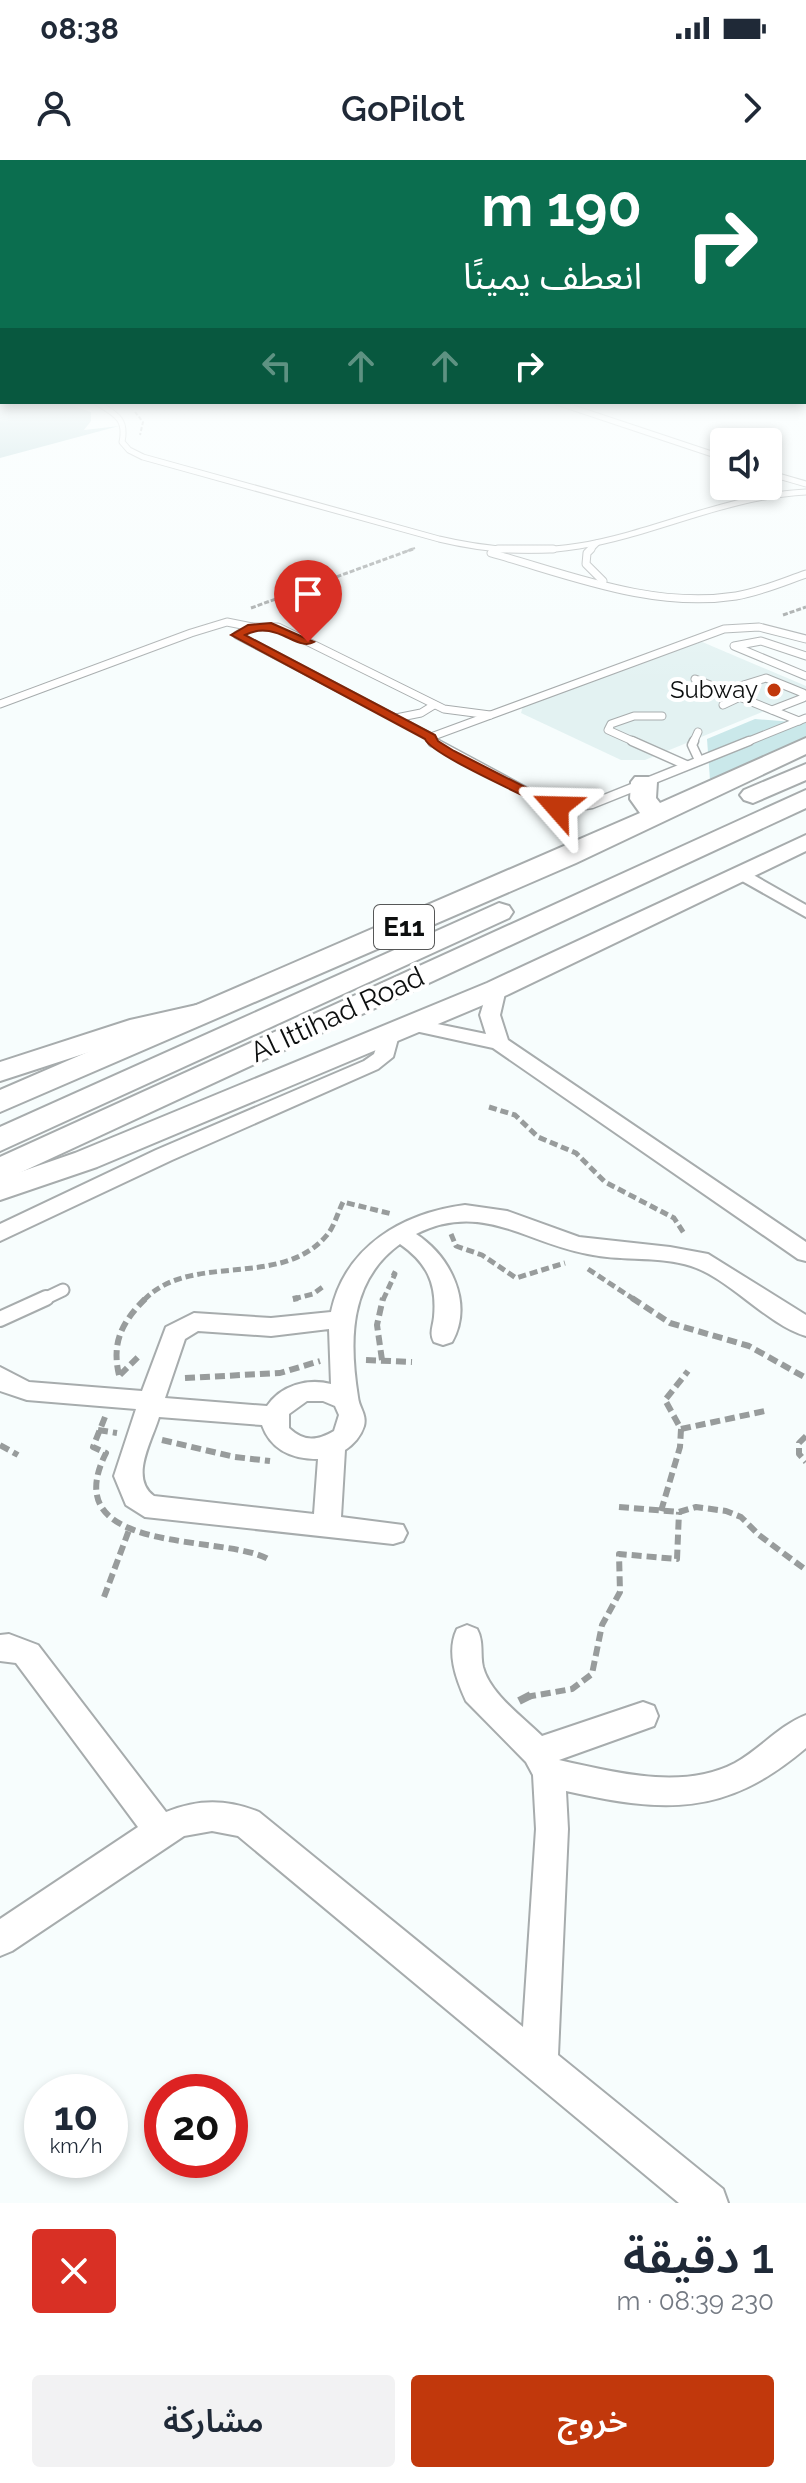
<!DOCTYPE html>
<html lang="ar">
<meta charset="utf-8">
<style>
:root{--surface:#fff;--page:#f2f2f3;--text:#1f2937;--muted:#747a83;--accent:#c1380c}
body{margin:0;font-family:Raleway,"Noto Sans Arabic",sans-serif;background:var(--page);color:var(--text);direction:rtl;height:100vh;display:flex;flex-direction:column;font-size:30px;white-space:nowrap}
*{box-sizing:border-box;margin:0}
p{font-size:26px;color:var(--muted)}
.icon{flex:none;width:44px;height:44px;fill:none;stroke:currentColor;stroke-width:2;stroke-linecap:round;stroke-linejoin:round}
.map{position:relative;height:2043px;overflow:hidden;direction:ltr}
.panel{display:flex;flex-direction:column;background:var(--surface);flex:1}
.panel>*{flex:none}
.guide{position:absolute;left:0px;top:0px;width:806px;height:244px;box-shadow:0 4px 12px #0003;direction:rtl;background:#0b6e4f;color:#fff;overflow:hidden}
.tools{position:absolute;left:710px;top:268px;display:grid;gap:16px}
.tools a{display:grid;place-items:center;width:72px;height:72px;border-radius:8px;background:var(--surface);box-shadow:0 4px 12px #0003;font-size:40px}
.speed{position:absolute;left:24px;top:1914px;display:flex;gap:16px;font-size:40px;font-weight:700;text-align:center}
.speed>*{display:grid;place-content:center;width:104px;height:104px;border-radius:50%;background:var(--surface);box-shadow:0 4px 12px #0003;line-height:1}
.speed small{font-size:20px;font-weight:400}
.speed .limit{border:12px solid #d22;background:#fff;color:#111}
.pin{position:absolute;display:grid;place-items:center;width:68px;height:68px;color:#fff;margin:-82px -34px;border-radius:50% 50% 50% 0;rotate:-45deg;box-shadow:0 0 8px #0007}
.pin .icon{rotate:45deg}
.me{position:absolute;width:88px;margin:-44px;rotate:295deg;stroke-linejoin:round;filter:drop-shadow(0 0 6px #0008)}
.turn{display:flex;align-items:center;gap:28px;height:168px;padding:0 32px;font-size:36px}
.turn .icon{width:104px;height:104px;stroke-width:2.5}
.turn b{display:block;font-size:56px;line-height:68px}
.lanes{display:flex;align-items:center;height:76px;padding:0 32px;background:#0003;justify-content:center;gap:40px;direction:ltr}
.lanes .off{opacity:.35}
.round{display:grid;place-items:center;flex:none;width:84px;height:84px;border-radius:8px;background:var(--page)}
.summary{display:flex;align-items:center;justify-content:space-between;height:136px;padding:0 32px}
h1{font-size:48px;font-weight:600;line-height:60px}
.action{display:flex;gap:16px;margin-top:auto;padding:16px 32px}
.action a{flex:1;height:92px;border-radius:8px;background:var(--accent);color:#fff;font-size:32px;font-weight:600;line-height:92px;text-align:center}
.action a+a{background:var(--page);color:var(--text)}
.status{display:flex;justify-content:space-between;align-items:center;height:56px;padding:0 40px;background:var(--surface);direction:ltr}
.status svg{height:22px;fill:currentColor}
header{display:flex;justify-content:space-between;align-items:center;height:104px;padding:0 32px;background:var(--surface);font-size:36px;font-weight:600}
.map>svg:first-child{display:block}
.built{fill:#e3f2f2}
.green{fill:#cae8ea}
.water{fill:#a4cbce}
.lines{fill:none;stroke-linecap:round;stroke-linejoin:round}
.service-far4-casing{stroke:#a7acad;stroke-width:7}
.service-far3-casing{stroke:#a7acad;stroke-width:9}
.service-far2-casing{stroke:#a7acad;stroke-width:11}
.service-far1-casing{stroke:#a7acad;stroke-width:15}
.service-casing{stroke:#a7acad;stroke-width:18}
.minor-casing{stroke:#a7acad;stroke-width:4}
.secondary-casing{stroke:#a7acad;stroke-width:4}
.trunk-casing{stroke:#a7acad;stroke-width:4}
.path-far4{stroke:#989c9c;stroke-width:2;stroke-dasharray:4 2;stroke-linecap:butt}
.path-far3{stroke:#989c9c;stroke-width:3;stroke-dasharray:5 2;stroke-linecap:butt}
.path-far2{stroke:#989c9c;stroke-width:5;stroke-dasharray:8 4;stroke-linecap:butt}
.path-far1{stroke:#989c9c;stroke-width:6;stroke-dasharray:10 5;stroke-linecap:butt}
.path{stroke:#989c9c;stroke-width:8;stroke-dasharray:13 6;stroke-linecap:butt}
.service-far4{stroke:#fff;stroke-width:5}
.service-far3{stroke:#fff;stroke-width:7}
.service-far2{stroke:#fff;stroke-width:8}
.service-far1{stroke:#fff;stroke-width:11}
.service{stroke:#fff;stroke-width:14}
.minor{fill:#fff;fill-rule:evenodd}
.secondary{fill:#fff;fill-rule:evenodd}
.trunk{fill:#fff;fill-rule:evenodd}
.route{fill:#c1380c;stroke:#7d2408;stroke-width:2}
.poi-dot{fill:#c1380c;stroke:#fff;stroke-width:3}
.labels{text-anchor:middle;stroke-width:8;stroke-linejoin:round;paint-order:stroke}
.far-poi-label{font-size:24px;fill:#0d0f0f;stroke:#fff;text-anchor:end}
.shield{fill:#fff;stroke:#565757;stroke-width:2}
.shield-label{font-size:26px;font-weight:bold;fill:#0d0f0f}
.street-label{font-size:28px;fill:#0d0f0f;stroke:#fff}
</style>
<div class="status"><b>08:38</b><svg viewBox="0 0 49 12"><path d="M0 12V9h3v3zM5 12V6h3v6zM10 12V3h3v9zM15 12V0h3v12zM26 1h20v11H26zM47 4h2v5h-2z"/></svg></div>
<header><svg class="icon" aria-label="forward" viewBox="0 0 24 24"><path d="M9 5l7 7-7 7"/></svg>GoPilot<svg class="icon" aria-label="person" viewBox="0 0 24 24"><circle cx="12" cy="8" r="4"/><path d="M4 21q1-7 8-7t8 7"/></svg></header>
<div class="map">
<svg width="806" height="2043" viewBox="0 0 806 2043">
<rect width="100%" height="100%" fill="#f7fdfd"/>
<!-- built -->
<path class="built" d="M700,481L806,526V534L645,600H621L521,553L523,546Z"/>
<!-- green -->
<path class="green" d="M755,559L806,563V577L710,620L707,579Z"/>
<!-- water -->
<path class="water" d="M0,239L2,242H60L91,252V261L84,270L119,266L0,298Z"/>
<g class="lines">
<!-- service-far4 casing -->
<g class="service-far4-casing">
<g id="service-far4">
<path d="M96,242C115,254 127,258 122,282L129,290L143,297L439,379C485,390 532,394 579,386C657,373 726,336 806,332"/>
<path d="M556,242L724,298"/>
<path d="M768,313L806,324"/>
<path d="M589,391L597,383"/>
</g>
</g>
<!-- service-far3 casing -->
<g class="service-far3-casing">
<g id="service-far3">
<path d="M498,389H553"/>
<path d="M591,389L587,393L586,404L603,421"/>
<path d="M491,393C570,415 652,449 736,436C760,432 783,422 806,414"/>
<path d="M806,496L761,481L734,486L806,516"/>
<path d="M695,519L799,561"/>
<path d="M724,531L766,518L803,533V538L772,550"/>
<path d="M0,544L191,473L227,462L252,467"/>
<path d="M723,545L740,537"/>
<path d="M396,558L421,553L434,545"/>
<path d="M431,577L724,469L759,467L806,479"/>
<path d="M432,583L431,577L237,475L252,467H278L444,549L490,555"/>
<path d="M637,583L608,570L611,564L634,556H662"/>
<path d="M693,583L698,572"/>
<path d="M744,583L806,558"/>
</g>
</g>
<!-- service-far2 casing -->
<g class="service-far2-casing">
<g id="service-far2">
<path d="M432,581L549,644L566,648L592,644L749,581"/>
<path d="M632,581L686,605"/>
<path d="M694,581L692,585L699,600"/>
</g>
</g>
<!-- service-far1 casing -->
<g class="service-far1-casing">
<path id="service-far1" d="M42,1140L63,1130"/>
</g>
<!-- service casing -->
<g class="service-casing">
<path id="service" d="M0,1159L46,1138"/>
</g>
<!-- minor casing -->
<g class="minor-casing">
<g id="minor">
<path d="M741,708L806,745V757L735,717L733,713L735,709Z"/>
<path d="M497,823L506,829L500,855L508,880L806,1082V1101L798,1099L493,888L406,869L403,865L413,859L486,874L480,855L488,829Z"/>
<path d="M389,869L399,875L393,897L378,909L172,1000L0,1081V1064L156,990L364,901L374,894L382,871Z"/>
<path d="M465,1045L507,1051L579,1077L670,1087L708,1094L806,1155V1176C766,1164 729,1118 691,1106C660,1096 624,1101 593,1095C528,1085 484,1040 416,1074C450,1096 474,1143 452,1182L443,1185L434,1182C429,1173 433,1167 434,1157C437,1123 427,1103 400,1084C349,1121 349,1180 358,1237C359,1248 367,1254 364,1266C361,1276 353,1285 345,1290L341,1357L403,1365L407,1373L403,1381L393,1384L145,1357L126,1345L114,1316L136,1249L27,1240L0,1231V1207L29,1222L142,1231L166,1167L194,1153L271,1158L331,1152C345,1086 403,1053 465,1045ZM329,1169L331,1224C308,1218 281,1225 267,1246L165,1238L185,1179L198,1171L271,1176ZM307,1241H323L335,1246L339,1255L334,1271C317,1281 304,1282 289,1268V1254ZM159,1257L262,1265C271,1290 292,1299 318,1299L314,1354L154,1336C129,1318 152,1281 159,1257Z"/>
<path d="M467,1465L477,1469C484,1482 480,1494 483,1507C490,1534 523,1557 542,1576L643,1542L654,1546L658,1556L654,1566L559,1600C614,1612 682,1631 735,1603C760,1589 780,1565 806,1555V1588C725,1657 664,1653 566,1631L568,1669L558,1895L723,2029L728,2043H679L238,1676L212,1671L184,1676L12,1791L0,1796V1759L138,1667L16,1503L0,1501V1475L9,1474L38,1485L166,1652C199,1639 226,1639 259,1652L523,1867L536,1669L533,1615L526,1602L466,1541C456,1519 446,1492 457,1469Z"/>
</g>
</g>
<!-- secondary casing -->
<g class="secondary-casing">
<g id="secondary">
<path d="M806,675V691L507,835L97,1007L0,1040V1019L75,993L487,823Z"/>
<path d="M201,844L211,846L215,852L211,858L148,873L0,921V902L130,860Z"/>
</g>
</g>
<!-- trunk casing -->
<g class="trunk-casing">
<g id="trunk">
<path d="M806,578V594L576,703L0,952V930L640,653L630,639L631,622L635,617H653L657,622L656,638L660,643Z"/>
<path d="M806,604V620L753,643L744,640L740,635L744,630Z"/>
<path d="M806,630V648L0,1022V997Z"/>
<path d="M499,743L509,746L513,752L509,758L0,991V967Z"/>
</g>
</g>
<!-- path-far4 -->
<g class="path-far4">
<path d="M135,252L143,262L140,275"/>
<path d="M407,391L415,388"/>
</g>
<!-- path-far3 -->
<g class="path-far3">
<path d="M251,448L413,389"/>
<path d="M783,455L806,447"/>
</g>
<!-- path-far2 -->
<g class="path-far2">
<path d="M489,947L515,955L538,977L576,993L605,1022L674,1058L685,1075"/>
<path d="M451,1074L456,1086L482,1095L516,1118L565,1103"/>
<path d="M588,1109L635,1140"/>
<path d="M293,1139L313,1134L324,1126"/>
<path d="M144,1140C191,1091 281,1130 327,1075C334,1067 338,1052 343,1042L392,1054"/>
<path d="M383,1140L395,1114L389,1111"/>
</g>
<!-- path-far1 -->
<g class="path-far1">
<path d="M632,1138L670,1163L749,1186L806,1218"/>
<path d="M293,1139L298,1138"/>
<path d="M366,1200L412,1202"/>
<path d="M382,1200L377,1165L383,1138"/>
<path d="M119,1215C111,1181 123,1161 146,1138"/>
<path d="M120,1215L138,1197"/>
<path d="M185,1218L280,1213L320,1201"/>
<path d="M105,1257L93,1287L106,1293C54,1396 224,1374 268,1399"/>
<path d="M681,1269L765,1251"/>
<path d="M98,1270L117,1273"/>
<path d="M806,1276L799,1283V1294L806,1302"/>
<path d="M162,1280L235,1297L270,1301"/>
<path d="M0,1285L18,1295"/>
<path d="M619,1347L679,1352L696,1347L726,1351L741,1357L759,1375L806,1410"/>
<path d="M661,1351L680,1287L681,1269L665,1240L688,1211"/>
<path d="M104,1437L129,1370"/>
<path d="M526,1537L572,1529L592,1514L602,1465L620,1432L619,1394L677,1399L679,1352"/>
</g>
<!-- path -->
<path class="path" d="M519,1541L531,1535"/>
<!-- service-far4 -->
<use href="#service-far4" class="service-far4"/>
<!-- service-far3 -->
<use href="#service-far3" class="service-far3"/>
<!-- service-far2 -->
<use href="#service-far2" class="service-far2"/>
<!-- service-far1 -->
<use href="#service-far1" class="service-far1"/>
<!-- service -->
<use href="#service" class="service"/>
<!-- minor -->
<use href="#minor" class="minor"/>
<!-- secondary -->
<use href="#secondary" class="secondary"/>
<!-- trunk -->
<use href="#trunk" class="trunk"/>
</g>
<!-- sky -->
<linearGradient id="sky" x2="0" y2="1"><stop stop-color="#8dbdde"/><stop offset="0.46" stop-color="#fbfefe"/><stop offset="1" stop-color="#fbfefe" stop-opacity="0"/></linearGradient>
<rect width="806" height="525" fill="url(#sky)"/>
<!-- route -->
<path class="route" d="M271,463L314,482C297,492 276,459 245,475L435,575L438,581L454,591L564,647L553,650C532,639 430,594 425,579L231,475L248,465Z"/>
<!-- markers -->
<circle class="poi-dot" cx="774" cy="530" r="8"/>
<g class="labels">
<!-- far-poi labels -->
<g class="far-poi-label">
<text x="758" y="538">Subway</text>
</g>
<!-- shield labels -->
<rect class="shield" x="374" y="745" width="60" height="44" rx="6"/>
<g class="shield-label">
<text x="404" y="776">E11</text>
</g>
<!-- street labels -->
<g class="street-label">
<text transform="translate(337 854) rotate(-25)" y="10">Al Ittihad Road</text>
</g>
</g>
</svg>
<div class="tools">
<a><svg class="icon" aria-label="sound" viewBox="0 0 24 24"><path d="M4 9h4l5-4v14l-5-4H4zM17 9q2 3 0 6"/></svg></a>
</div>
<div class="speed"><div>10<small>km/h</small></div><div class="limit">20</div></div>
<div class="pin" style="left:308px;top:482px;background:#d93025"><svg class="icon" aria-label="arrive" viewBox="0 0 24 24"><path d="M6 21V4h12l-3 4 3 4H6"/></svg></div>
<svg class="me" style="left:557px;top:647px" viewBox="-20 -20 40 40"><path d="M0-17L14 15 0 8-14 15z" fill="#c1380c" stroke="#fff" stroke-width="4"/></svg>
<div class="guide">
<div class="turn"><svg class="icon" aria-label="right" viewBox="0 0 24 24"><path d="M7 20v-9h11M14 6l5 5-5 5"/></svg><div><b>190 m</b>انعطف يمينًا</div></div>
<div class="lanes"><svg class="icon off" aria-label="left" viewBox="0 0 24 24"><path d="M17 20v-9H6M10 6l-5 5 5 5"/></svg><svg class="icon off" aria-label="ahead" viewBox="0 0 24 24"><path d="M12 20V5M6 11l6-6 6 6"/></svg><svg class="icon off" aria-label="ahead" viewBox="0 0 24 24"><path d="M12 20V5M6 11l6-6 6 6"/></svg><svg class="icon" aria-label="right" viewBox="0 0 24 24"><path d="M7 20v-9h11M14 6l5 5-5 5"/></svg></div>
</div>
</div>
<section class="panel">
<div class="summary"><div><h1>1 دقيقة</h1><p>230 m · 08:39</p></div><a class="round" style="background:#d93025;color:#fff"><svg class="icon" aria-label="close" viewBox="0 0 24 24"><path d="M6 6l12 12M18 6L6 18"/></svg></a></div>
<div class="action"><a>خروج</a><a>مشاركة</a></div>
</section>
